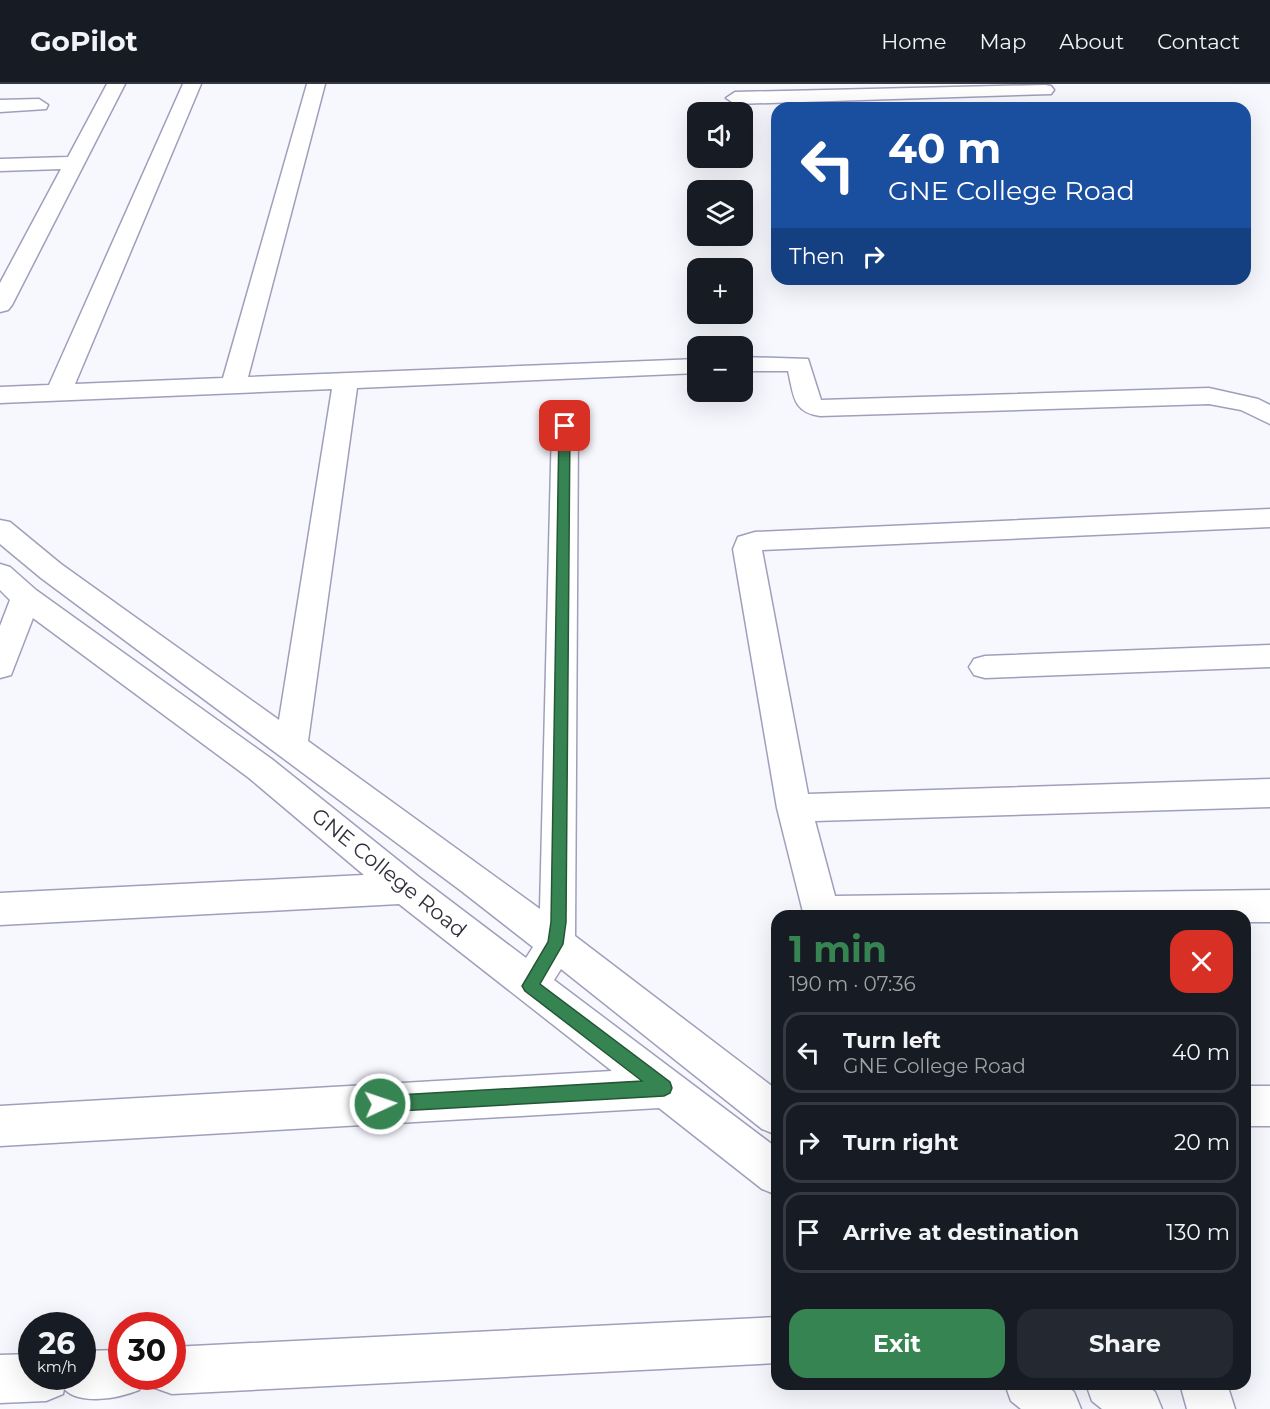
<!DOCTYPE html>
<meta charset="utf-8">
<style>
:root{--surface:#171b24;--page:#242831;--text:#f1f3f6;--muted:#9ea1a6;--line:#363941;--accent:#378453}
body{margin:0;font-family:Montserrat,sans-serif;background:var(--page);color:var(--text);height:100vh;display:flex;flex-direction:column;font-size:22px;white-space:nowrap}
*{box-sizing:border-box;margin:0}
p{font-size:20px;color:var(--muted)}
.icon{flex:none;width:33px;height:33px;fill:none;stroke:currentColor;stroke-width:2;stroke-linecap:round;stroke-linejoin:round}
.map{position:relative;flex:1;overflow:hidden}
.sheet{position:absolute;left:771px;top:826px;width:480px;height:480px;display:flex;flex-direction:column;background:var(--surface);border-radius:18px;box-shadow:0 6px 24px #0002}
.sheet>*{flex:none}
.hud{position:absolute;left:771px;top:18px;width:480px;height:183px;border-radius:18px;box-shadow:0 6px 24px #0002;background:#1a4fa0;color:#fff;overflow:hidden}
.buttons{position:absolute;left:687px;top:18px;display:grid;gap:12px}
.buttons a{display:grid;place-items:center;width:66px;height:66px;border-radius:12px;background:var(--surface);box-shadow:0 6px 24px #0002;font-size:30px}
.speed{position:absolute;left:18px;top:1228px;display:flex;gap:12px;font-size:30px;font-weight:700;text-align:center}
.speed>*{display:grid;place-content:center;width:78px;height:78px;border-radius:50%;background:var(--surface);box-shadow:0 6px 24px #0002;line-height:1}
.speed small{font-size:15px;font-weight:400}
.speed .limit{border:9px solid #d22;background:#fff;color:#111}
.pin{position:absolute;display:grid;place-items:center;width:51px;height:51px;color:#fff;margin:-26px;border-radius:12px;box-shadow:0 3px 9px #0006}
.me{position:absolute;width:66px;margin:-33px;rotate:87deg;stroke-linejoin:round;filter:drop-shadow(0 0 4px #0008)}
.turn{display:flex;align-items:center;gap:21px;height:126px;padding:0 18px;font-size:27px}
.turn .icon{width:78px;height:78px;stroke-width:2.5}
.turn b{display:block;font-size:42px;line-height:51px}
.then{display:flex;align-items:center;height:57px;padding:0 18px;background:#0003;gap:12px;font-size:22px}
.round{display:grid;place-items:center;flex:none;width:63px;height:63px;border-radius:18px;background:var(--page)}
.headline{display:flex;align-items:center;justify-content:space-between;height:102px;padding:0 18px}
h1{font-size:36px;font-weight:700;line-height:45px;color:var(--accent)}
.primary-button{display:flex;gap:12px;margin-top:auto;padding:12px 18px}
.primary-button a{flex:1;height:69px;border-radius:18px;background:var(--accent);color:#fff;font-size:24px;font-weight:700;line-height:69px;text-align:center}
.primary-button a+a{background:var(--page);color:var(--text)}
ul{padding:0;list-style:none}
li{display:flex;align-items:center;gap:18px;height:81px;margin:0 12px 9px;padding:0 6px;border:3px solid var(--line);border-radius:18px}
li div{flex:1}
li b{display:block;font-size:22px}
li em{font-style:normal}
header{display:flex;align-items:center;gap:36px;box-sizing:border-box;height:84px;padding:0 30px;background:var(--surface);border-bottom:2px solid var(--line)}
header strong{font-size:28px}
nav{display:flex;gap:33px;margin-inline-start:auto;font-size:21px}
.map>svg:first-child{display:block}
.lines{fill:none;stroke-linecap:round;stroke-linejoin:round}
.minor-casing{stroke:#9f9fbc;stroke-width:3}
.minor{fill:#fff;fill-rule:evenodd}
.route{fill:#378453;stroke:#245636;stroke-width:1.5}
.labels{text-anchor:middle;stroke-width:5;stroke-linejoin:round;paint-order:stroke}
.street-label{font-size:21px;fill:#30303c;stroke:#fff}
</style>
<header>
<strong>GoPilot</strong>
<nav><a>Home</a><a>Map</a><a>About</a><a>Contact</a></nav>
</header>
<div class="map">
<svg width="1270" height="1325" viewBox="0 0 1270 1325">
<rect width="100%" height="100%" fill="#f7f7fe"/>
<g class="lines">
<!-- minor casing -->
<g class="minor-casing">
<g id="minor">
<path d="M107,0H125L12,221L8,226L0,228V199L61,85L0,87V75L68,73Z"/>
<path d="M183,0H201L75,300L223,294L307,0H325L248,293L698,275V289L357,304L308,657L540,825L552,342L556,336L565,334L574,336L578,342L575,852L777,1006V1051L762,1045L561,885L554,896L777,1064V1111L762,1105L659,1024L0,1062V1022L612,987L399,820L0,841V809L364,791L249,694L33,534L11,591L0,594V542L10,516L0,506V480L10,483L36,506L273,676L419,793L526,874L533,863L460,806L41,494L0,460V436L10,438L61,480L279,636L332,305L0,319V303L49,301Z"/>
<path d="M1045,1L1051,2L1054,6L1051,10L735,20L726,14L735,8Z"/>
<path d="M39,15L48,21L46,25L0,28V16Z"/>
<path d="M742,273L808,275L821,316L1209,304L1258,315L1270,321V340L1241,326L1209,320L820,332C792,328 794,311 788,287H742Z"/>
<path d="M1270,425V443L762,466L808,710L1270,695V723L815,737L835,812L1270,806V838H1245V832H804L777,724L733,465L738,453L755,448Z"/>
<path d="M1270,561V583L985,594L974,591L969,583L974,575L985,572Z"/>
<rect x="1245" y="1002" width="25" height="40"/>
<path d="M777,1233V1279L172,1310L155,1304L151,1293H172V1263Z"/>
<path d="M122,1266V1293H144L139,1306C119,1314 81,1322 64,1305L63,1310L46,1317L0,1319V1271L32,1270V1293H82V1267Z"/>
<path d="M1005,1300H1065L1074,1308L1081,1325H1021L1011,1317Z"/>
<path d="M1086,1300H1146L1155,1308L1162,1325H1102L1092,1317Z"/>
<path d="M1180,1300H1227L1235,1325H1187Z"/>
</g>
</g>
<!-- minor -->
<use href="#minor" class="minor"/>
</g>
<!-- route -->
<path class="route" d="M565,339L570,342L566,838L563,860L540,900L670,998L672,1004L670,1009L664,1012L380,1028L374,1026L371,1020L374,1014L380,1012L642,997L525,907L522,902L548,858L551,838L559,342Z"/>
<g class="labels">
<!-- street labels -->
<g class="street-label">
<text transform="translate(389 789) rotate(39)" y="7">GNE College Road</text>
</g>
</g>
</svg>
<div class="buttons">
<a><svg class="icon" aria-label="sound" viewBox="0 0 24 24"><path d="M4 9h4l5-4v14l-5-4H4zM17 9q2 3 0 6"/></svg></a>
<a><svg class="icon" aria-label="layers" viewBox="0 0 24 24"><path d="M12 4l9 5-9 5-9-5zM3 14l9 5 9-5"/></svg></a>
<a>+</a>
<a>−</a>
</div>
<div class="speed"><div>26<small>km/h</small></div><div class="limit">30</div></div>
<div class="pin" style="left:565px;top:342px;background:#d93025"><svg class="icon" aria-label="arrive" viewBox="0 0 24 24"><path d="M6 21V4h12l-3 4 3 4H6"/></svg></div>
<svg class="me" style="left:380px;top:1020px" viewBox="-20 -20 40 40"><circle r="17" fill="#378453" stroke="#fff" stroke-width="3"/><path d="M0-11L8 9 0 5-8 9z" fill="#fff"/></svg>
<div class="hud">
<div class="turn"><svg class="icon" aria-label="left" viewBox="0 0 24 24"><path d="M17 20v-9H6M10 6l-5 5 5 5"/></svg><div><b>40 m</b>GNE College Road</div></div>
<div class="then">Then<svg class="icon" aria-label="right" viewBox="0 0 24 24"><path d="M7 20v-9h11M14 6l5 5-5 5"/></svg></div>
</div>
<section class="sheet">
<div class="headline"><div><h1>1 min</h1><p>190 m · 07:36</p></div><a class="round" style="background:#d93025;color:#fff"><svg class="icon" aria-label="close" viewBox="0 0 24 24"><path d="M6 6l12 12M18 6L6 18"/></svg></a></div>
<ul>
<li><svg class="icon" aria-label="left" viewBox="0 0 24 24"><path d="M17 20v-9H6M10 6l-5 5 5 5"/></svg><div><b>Turn left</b><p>GNE College Road</p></div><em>40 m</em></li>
<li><svg class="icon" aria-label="right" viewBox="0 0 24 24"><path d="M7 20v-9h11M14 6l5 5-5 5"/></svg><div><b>Turn right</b></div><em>20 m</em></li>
<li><svg class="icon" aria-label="arrive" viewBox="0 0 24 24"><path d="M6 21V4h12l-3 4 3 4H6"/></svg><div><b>Arrive at destination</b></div><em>130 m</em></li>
</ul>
<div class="primary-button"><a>Exit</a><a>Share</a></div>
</section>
</div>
